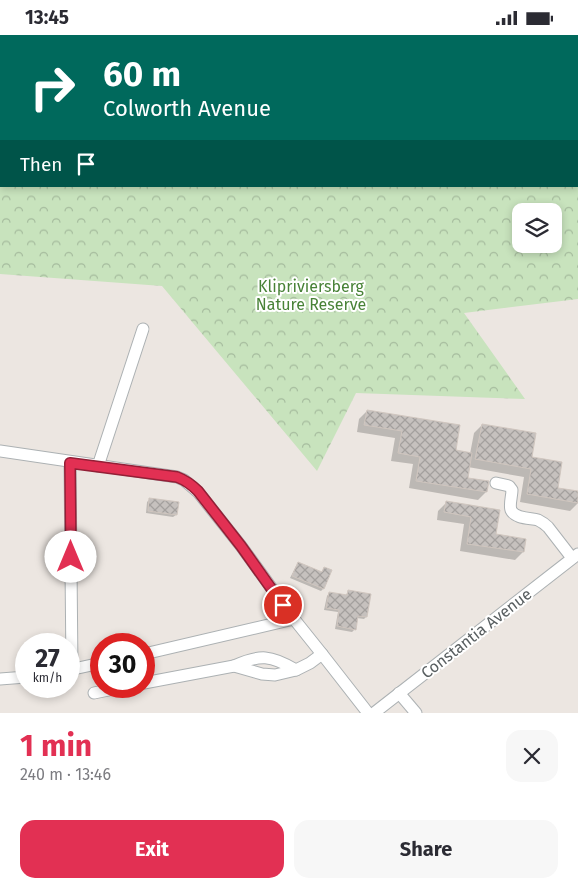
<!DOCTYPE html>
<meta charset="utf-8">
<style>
:root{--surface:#fff;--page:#f7f7f7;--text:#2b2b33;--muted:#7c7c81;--accent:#e23053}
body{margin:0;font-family:"Fira Sans",sans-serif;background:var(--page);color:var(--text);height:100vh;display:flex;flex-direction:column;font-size:19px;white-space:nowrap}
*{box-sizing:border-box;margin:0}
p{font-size:16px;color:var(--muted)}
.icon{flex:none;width:28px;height:28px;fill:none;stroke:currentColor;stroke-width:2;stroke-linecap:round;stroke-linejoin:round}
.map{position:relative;height:678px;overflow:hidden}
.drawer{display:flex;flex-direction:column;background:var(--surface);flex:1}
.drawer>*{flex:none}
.guide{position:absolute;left:0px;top:0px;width:579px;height:152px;box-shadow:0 2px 8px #0003;background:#00695c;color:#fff;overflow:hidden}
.tools{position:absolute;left:512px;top:168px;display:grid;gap:10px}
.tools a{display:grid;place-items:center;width:50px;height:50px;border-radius:10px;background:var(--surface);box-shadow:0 2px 8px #0003;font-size:25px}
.speed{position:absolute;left:15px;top:598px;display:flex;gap:10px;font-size:25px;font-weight:700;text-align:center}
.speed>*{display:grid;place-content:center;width:65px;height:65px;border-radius:50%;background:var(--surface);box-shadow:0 2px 8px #0003;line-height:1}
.speed small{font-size:12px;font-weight:400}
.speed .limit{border:8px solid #d22;background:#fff;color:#111}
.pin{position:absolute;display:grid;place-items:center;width:42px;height:42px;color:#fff;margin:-21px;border:2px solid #fff;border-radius:50%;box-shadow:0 1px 5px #0007}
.me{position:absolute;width:55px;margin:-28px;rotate:0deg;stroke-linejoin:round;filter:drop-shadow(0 0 4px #0008)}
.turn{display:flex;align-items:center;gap:18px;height:105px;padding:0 20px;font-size:22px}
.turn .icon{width:65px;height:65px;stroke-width:2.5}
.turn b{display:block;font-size:35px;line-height:42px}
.then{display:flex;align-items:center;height:48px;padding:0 20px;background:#0003;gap:10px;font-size:19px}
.round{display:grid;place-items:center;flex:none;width:52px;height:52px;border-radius:15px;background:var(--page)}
.head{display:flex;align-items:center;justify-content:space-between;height:85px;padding:0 20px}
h1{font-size:30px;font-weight:700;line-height:38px;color:var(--accent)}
.cta{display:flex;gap:10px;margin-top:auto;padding:10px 20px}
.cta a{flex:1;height:58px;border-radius:15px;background:var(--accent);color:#fff;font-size:20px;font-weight:700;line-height:58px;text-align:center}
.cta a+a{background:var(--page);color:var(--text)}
.status{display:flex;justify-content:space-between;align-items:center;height:35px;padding:0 25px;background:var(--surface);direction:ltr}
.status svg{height:14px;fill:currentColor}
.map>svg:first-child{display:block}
.park{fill:url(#park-crowns);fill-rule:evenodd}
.shadow{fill:#0003}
.building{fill:url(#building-cross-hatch);stroke:#d0c6bf}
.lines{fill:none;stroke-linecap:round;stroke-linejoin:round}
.minor-casing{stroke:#acb1b3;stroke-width:13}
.minor{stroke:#fff;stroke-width:11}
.route-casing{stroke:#931f36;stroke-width:12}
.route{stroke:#e23053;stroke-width:9}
.labels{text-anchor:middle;stroke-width:4;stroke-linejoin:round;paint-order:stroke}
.park-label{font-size:16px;fill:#488237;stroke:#fff}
.street-label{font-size:16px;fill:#595f61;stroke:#fff}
</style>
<div class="status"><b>13:45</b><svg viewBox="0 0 49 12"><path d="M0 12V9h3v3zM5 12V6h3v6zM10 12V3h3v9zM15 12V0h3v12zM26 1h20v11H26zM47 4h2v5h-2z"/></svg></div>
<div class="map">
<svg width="578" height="678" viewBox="0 0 578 678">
<defs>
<pattern id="park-crowns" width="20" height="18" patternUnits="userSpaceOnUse" patternTransform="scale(1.25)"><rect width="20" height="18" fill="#c8e3bd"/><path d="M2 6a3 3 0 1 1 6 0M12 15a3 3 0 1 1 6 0" fill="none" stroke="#a5bb9d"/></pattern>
<pattern id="building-cross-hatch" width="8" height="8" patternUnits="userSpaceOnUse" patternTransform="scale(1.25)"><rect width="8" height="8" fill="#c6c1be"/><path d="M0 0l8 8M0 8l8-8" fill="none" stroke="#a4a09e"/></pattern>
</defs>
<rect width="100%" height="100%" fill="#ece6e1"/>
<!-- park -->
<path class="park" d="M0,0H298L312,1H1V151H578V29V264L464,278L525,364L356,358L317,436L162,251L0,239ZM521,176H554V209H521Z"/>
<!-- shadow -->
<g class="shadow">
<path d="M367,376L455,416L470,419L474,398L482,390L531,424L556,454L578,458V468L570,476L520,467L524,442L468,432L466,444L486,457L478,465L409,453L413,429L391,426L395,403L357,397L359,384Z"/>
<path d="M150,464L176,480L173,482L146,478L147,467Z"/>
<path d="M446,468L499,476L495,500L523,517L515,525L460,516L464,489L437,485L438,476Z"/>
<path d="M298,529L321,538L324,533L323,554L321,556L290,543L296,531Z"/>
<path d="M348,557L366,582L364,584L357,583L355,594L352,597L335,594L338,577L324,575L327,561L329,558L345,561Z"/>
</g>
<!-- building -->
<g class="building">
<path d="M367,375L460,390L456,415L472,418L468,443L489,446L487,457L416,446L420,422L398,418L402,396L364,390Z"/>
<path d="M482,389L536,398L532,422L562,427L558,453L578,456V468L527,459L531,434L475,424Z"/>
<path d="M149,463L179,467L177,480L148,476Z"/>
<path d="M446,466L500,475L496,499L526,504L524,517L467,509L471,482L444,477Z"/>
<path d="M298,527L322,537L324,532L332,535L324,554L292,541Z"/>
<path d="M348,555L371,559L367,582L358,581L356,595L337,591L339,575L326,573L329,557L347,560Z"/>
</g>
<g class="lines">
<!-- minor casing -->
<g class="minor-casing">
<g id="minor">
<path d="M348,0H351"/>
<path d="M0,416L177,442L184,445L198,457L241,511L294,584L322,619L368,678"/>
<path d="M70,428L72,634"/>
<path d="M98,431L143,294"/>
<path d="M496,448L509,451L512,455C512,461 509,470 511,475C515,484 531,483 538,485C542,487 545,489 548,492L572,523"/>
<path d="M144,619L294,584"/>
<path d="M234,631C260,619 271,620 296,635"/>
<path d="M69,635L101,628"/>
<path d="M0,644L26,642"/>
<path d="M144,648L234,631L262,639L275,640L296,635L310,628L322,619"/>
<path d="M94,658L128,651"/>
<path d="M399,658L416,678"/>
<path d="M374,678L578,519"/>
</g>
</g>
<!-- minor -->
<use href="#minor" class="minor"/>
</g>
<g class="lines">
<!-- route casing -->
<g class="route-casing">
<path id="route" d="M71,522L70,428L177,442C185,445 192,450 198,456L241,511L283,570"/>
</g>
<!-- route -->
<use href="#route" class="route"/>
</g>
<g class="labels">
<!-- park labels -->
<g class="park-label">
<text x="311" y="257">Klipriviersberg<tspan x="311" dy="18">Nature Reserve</tspan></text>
</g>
<!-- street labels -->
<g class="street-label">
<text transform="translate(476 598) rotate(-38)" y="6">Constantia Avenue</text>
</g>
</g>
</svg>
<div class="tools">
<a><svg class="icon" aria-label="layers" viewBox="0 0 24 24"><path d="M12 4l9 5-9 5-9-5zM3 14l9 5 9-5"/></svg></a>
</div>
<div class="speed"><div>27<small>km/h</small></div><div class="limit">30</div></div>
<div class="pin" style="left:283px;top:570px;background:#d93025"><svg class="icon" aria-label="arrive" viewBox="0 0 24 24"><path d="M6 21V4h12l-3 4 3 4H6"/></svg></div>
<svg class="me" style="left:71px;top:522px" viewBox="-20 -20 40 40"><circle r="19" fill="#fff"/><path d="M0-13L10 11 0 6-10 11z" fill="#e23053"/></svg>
<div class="guide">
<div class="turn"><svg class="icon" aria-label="right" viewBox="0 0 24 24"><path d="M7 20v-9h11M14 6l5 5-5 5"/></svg><div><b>60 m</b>Colworth Avenue</div></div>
<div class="then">Then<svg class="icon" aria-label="arrive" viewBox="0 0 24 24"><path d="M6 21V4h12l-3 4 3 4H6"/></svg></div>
</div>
</div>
<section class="drawer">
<div class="head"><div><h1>1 min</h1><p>240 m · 13:46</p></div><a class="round"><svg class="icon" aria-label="close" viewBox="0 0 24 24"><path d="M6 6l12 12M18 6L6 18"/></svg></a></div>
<div class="cta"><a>Exit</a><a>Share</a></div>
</section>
